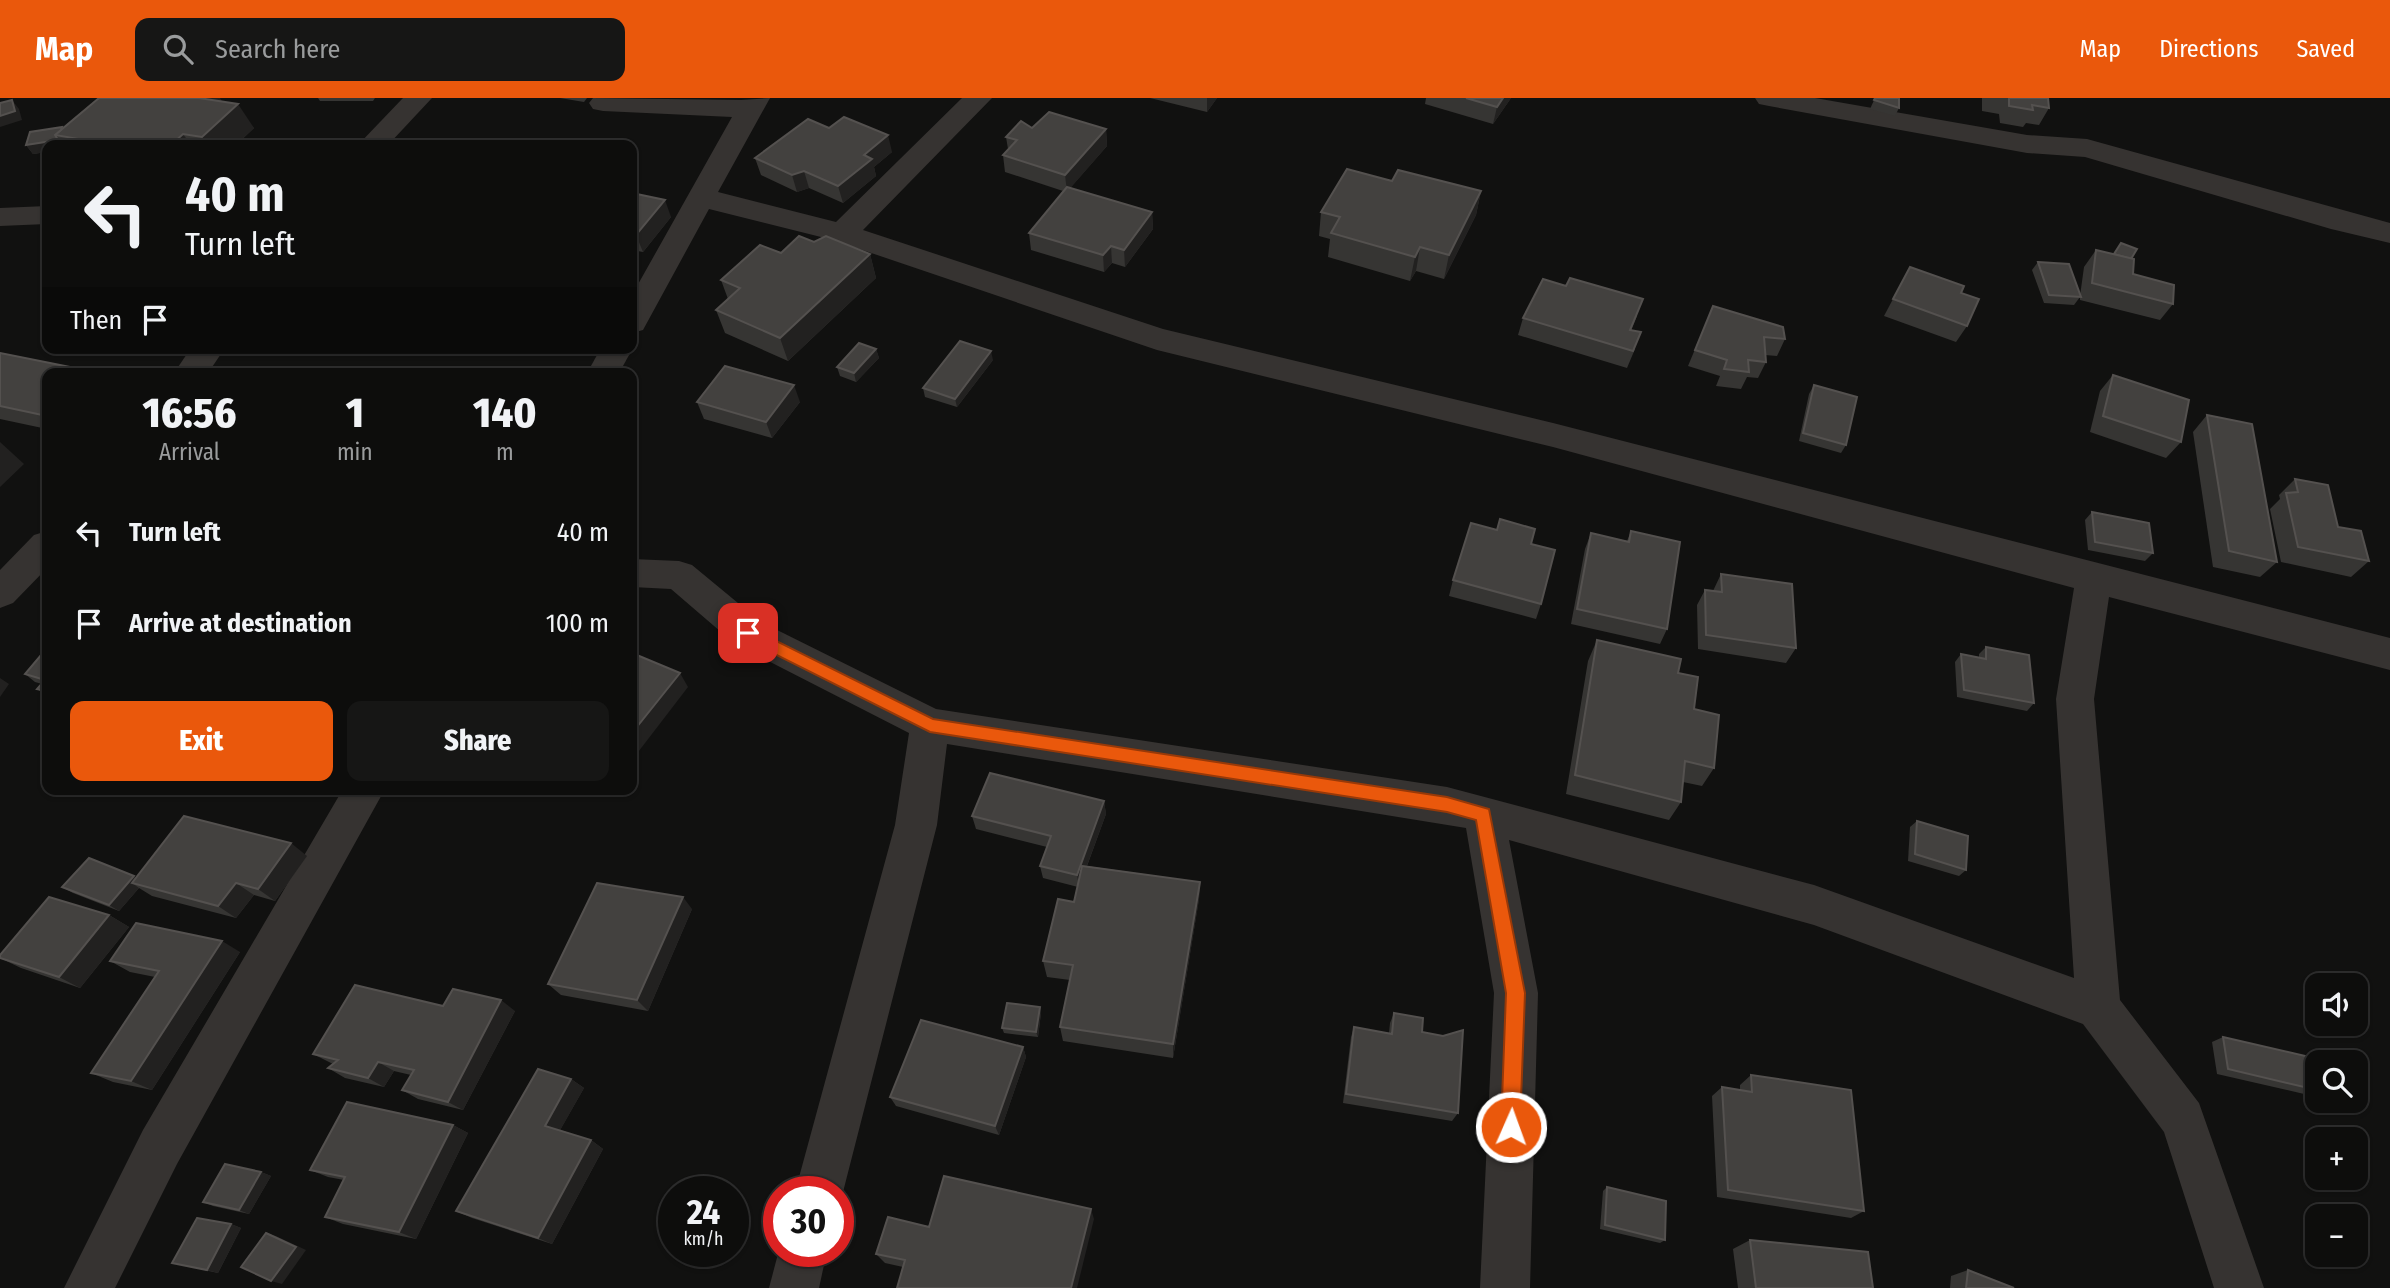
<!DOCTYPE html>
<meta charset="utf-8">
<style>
:root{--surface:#0d0d0c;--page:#161615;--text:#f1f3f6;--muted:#9a9c9d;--line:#2d2d2d;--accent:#ea580c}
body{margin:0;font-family:"Fira Sans Condensed",sans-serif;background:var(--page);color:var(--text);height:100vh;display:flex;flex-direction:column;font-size:26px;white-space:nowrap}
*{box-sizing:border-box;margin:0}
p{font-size:23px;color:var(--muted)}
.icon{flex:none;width:38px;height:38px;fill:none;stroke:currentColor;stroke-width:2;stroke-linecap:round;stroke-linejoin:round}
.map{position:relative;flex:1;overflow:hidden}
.details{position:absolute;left:42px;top:270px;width:595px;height:427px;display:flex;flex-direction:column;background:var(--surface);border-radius:14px;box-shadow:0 2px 5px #0004,0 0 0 2px var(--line)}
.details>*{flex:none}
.guide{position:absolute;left:42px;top:42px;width:595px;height:214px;border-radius:14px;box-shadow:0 2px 5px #0004,0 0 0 2px var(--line);background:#0d0d0c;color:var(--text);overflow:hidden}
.controls{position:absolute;left:2305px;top:875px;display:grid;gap:14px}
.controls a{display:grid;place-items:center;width:63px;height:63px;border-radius:14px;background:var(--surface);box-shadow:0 2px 5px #0004,0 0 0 2px var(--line);font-size:35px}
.speed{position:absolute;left:658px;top:1078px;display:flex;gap:14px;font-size:35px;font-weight:700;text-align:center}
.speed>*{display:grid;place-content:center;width:91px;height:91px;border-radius:50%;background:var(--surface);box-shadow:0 2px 5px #0004,0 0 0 2px var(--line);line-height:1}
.speed small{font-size:18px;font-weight:400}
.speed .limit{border:10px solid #d22;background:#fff;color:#111}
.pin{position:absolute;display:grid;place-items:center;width:60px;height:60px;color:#fff;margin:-30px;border-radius:14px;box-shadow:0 4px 10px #0006}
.me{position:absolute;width:77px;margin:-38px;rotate:2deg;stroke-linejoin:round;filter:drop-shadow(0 0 5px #0008)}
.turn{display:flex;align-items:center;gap:24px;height:147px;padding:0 28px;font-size:32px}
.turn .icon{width:91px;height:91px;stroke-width:2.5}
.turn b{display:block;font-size:49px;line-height:60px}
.then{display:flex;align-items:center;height:66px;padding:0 28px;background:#0003;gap:14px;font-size:26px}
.eta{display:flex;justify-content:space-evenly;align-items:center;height:119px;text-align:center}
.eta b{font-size:42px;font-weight:800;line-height:49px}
.primary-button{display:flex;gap:14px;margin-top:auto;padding:14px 28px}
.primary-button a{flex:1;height:80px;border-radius:14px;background:var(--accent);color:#fff;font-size:28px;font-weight:800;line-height:80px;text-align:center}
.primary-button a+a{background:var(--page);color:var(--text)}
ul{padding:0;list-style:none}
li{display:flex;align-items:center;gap:21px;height:91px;padding:0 28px}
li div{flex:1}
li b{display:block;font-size:26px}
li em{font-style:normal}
header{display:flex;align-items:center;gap:42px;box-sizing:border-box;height:98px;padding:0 35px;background:var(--accent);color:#fff}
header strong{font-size:33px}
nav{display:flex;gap:38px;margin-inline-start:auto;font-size:24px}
.search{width:490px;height:63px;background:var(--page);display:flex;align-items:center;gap:18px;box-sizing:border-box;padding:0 24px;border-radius:14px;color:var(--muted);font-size:26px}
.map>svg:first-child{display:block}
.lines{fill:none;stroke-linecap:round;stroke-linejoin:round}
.minor{fill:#363331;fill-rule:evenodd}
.wall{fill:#363533}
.shaded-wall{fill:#222120}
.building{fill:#43413f;stroke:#54514f;stroke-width:2}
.route{fill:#ea580c;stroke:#983908;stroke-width:2}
</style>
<header>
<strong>Map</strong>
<div class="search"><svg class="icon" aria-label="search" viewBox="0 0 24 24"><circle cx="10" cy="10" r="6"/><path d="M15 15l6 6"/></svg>Search here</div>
<nav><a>Map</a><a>Directions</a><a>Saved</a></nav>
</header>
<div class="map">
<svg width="2390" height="1190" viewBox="0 0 2390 1190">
<rect width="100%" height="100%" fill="#111110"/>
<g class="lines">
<!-- minor -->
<g class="minor">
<path d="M403,0H432L388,47H358Z"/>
<path d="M593,0L741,2L770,0L718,94L836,124L962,0H992L863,132L1163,231L1553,325L2390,540V572L2109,499L2094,601L2120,902L2199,1005L2264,1190H2214L2164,1034L2083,926L1814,827L1509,742L1538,895L1530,1190H1480L1494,895L1466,730L947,646L937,727L843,1094L838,1105V1094H795L895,727L909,635L735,546L671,491L632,489V461L679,463L692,467L761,524L936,611L1447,689L1814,787L2074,880L2056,601L2074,490L1553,349L1157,252L833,142L709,111L643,232L632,235V197L732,19L603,13L593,11L589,5Z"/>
<path d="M1755,0H1815L2027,37L2087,41L2390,125V145L2331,131L2085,59L2027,55L1769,8L1759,6Z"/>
<path d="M47,108V126L0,128V110Z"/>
<path d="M632,248L633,250L619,275H587L601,250Z"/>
<path d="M191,250H225L208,275H174Z"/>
<path d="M47,433V470L13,505L0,510V472L34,437Z"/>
<path d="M343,691H385L177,1066L115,1190H64L143,1032Z"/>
<path d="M779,1152L827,1153L819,1190H769Z"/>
</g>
</g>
<!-- wall -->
<g class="wall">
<path d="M318,0H375L373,3H320Z"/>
<path d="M560,0H587L584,4Z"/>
<path d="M1150,0H1217L1207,14Z"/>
<path d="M1426,0H1511L1493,26L1425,6Z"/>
<path d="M1875,0L1899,10L1895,18L1870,11Z"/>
<path d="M1982,0H2048L2049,10L2039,27L2026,25L2023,29L2000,25L1999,16L1982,13Z"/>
<path d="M223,4L254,30L236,47H47V54L33,56L26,47L63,30Z"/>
<path d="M829,30L892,54L874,69L876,78L843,105L809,90L797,94L761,77L755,60Z"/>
<path d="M1032,30L1106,31L1107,48L1070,90L1152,114L1153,131L1125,169L1112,165L1104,174L1031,152L1029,135L1063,93L1005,74L1003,57L1008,51L1006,39Z"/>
<path d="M1392,83L1481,93L1476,117L1444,181L1416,173L1410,183L1328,159L1330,141L1319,138L1321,114Z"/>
<path d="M632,95L671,119L643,154L632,152Z"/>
<path d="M814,144L870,156L876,180L788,263L725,235L716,212L728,201L721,182L781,155Z"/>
<path d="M2121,145L2131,161L2133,176L2173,206L2160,222L2080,202V199L2074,207L2044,205L2032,172L2038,164L2080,198L2084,169L2096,152L2114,156Z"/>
<path d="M1910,169L1961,195L1967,228L1956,244L1884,218Z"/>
<path d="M1713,208L1785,241L1777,258L1765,257L1766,264L1758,280L1747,279L1741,291L1716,288L1720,278L1688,268Z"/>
<path d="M1637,218L1631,233L1635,251L1627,270L1518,237L1523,220Z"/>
<path d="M876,251L879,260L856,284L840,278L837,269Z"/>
<path d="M0,255L47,275V331L0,321Z"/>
<path d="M993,262L957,309L925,299L923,290Z"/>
<path d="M2113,277L2181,344L2166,360L2090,334L2100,293Z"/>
<path d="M1814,287L1846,347L1841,355L1799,343L1809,296Z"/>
<path d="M697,304H800L772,340L704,321Z"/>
<path d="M2207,317L2277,464L2260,479L2213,469L2193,334Z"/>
<path d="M2295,381L2369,463L2351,479L2281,464L2270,411L2280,401L2279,397Z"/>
<path d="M2092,414L2153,455L2145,463L2088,452L2085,422Z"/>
<path d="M1631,433L1667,531L1660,546L1571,526L1585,451L1591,435L1627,443Z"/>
<path d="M1531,446L1541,506L1536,521L1449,498L1453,482Z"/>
<path d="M1721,476L1796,550L1786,565L1698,551L1697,507L1705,492L1713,493Z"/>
<path d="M1597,542L1694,611L1714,670L1702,688L1683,684L1681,704L1669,722L1566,696L1588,563Z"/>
<path d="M1986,549L2034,605L2027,613L1957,599L1955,564L1961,556L1979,560V556Z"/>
<path d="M47,550V598L37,591L42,586L35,584L25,576Z"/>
<path d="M1104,703L1106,716L1087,768L1200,784L1199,801L1173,960L1063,943L1060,929L1070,882L1047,879L1043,863L1074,804L1078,789L1043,780L1040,768L1047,749L976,731L972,718Z"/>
<path d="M1917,723L1966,772L1959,778L1908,763L1910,729Z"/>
<path d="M307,758L275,803L254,797L236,820L152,798L139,790L119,813L73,795L62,789Z"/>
<path d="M692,811L648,913L561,897L548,886Z"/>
<path d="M109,817L129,829L80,890L21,870L0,860Z"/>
<path d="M240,854L152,992L113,984L91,975L155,879L130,874L110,863Z"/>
<path d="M443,908L515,913L463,1012L418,1001L402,992L411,977L394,973L384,989L345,980L328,970L333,966L313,956Z"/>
<path d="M1041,915L1038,939L1004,935L1002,930Z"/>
<path d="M1394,915L1422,934L1458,1015L1452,1023L1343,1005L1351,939L1354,929L1389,935L1390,925Z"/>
<path d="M2223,939L2317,964V999L2217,976L2212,944Z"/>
<path d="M1023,949L1026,959L999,1037L896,1008L890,999Z"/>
<path d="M1751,977L1864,1113L1851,1120L1717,1099L1712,998L1722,989L1740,992V987Z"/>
<path d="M571,981L584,990L560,1032L591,1042L603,1051L552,1146L472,1120L456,1113Z"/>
<path d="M453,1027L468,1035L416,1141L343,1126L325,1119L344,1082L328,1079L310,1072Z"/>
<path d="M261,1074L271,1078L249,1116L213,1108L203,1104Z"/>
<path d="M1607,1089L1665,1142L1660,1145L1600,1131L1603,1093Z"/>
<path d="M1094,1121L903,1169L885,1165L876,1156L929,1129Z"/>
<path d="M231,1126L241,1130L218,1175L172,1165Z"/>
<path d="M1750,1142L1873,1190H1738L1733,1151Z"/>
<path d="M1968,1172L2014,1190H1950L1951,1178Z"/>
</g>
<!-- shaded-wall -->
<g class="shaded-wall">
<path d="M191,0H220L227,11Z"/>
<path d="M1207,0H1217L1207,14Z"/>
<path d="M1503,0H1511L1493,26L1497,9Z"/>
<path d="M12,2L19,11L22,22L0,29V18Z"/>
<path d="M238,6L254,30L236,47H207L202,39Z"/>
<path d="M1106,31L1107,48L1067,94L1065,77Z"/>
<path d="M183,36L191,47H171Z"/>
<path d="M888,37L892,54L874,69L876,78L843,105L838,88L864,57Z"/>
<path d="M58,41L63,47H47V54L33,56L26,47Z"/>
<path d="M804,73L809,90L797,94L792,77Z"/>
<path d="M1481,93L1476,117L1444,181L1449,157Z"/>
<path d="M665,102L671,119L643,154L636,137Z"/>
<path d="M1152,114L1153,131L1125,169L1124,152Z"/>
<path d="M1111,148L1112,165L1104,174L1103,157Z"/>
<path d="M1420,149L1416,173L1410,183L1415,159Z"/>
<path d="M870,156L876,180L788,263L780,240Z"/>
<path d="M876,251L879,260L856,284L854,275Z"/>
<path d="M991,253L993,262L957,309L955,301Z"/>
<path d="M794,287L800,304L772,340L766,324Z"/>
<path d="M0,344L24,366L0,389Z"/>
<path d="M680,575L688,589L632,662V635Z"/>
<path d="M0,580L9,586L0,599Z"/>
<path d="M1104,703L1106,716L1079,789L1077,777Z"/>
<path d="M291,745L307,758L275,803L258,791Z"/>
<path d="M134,778L144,784L132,785L139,790L119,813L109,807Z"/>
<path d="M1200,784L1199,801L1173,960V946Z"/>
<path d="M236,785L254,797L236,820L218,808Z"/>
<path d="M683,799L692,811L648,913L637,902Z"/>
<path d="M109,817L129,829L80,890L59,879Z"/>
<path d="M222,843L240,854L152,992L131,983Z"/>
<path d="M501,902L515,913L463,1012L448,1004Z"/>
<path d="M1040,909L1041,915L1038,939L1036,934Z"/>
<path d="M1023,949L1026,959L999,1037L995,1028Z"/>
<path d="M378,964L394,973L384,989L368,980Z"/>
<path d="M571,981L584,990L558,1036L545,1028Z"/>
<path d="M453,1027L468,1035L416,1141L399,1134Z"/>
<path d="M591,1042L603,1051L552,1146L538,1140Z"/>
<path d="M261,1074L271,1078L249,1116L239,1112Z"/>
<path d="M1091,1111L1094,1121L1077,1190H1071Z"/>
<path d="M231,1126L241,1130L218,1175L207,1172Z"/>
<path d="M266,1135L276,1138L306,1152L282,1186L271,1183Z"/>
</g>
<!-- building -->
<g class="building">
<path d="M99,0H199L238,6L202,39L183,36L171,47H113L55,37Z"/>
<path d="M1466,0H1503L1497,9Z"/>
<path d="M1875,0H1899V10L1874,2Z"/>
<path d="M2009,0H2048L2049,10L2032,7L2033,12L2009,8Z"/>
<path d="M12,2L15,13L0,18V5Z"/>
<path d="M1049,14L1106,31L1065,77L1003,57L1017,42L1006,39L1021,23L1032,30Z"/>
<path d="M844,19L888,37L864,57L872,61L838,88L804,73L792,77L755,60L808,21L829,30Z"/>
<path d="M62,29L61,32L55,37L58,42L26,47L30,34Z"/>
<path d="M1347,71L1392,83L1398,72L1481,93L1449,157L1420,149L1415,159L1331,135L1340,119L1321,114Z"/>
<path d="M1067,89L1152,114L1124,152L1111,148L1103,157L1029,135Z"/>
<path d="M632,95L665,102L636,137L632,136Z"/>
<path d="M799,138L814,144L826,138L870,156L780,240L716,212L740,190L721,182L760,147L781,155Z"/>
<path d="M2121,145L2137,151L2131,161L2114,156Z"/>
<path d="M2096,152L2134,161L2133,176L2174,187L2173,206L2092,185Z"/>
<path d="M2038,164L2069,166L2081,199L2049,197Z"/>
<path d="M1910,169L1964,188L1961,195L1979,201L1967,228L1893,201Z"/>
<path d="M1570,180L1643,201L1630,232L1641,234L1633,253L1523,220L1543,181L1566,188Z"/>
<path d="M1713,208L1783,229L1785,241L1764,239L1766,264L1748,262L1749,274L1724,271L1727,262L1695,252Z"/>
<path d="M960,243L991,253L955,301L923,290Z"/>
<path d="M859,245L876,251L854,275L837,269Z"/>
<path d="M0,255L95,274L47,275V318L0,308Z"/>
<path d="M725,268L794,287L766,324L697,304Z"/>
<path d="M2113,277L2189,302L2181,344L2103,318Z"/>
<path d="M1814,287L1857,299L1846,347L1803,335Z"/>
<path d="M2207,317L2252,326L2277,464L2229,453Z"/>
<path d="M2295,381L2328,387L2338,429L2361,433L2369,463L2298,449L2286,395L2298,394Z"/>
<path d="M2092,414L2149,425L2153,455L2095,444Z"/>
<path d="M1500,421L1535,431L1531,446L1555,452L1541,506L1453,482L1471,425L1497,432Z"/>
<path d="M1631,433L1680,444L1667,531L1577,511L1591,435L1629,444Z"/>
<path d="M1721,476L1792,486L1796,550L1706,537L1705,492L1722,494Z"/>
<path d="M1597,542L1681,561L1678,575L1698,579L1694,611L1719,617L1714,670L1685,663L1681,704L1575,677Z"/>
<path d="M1986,549L2029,557L2034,605L1964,592L1961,556L1986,561Z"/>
<path d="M47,550V593L37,591L45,582L25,576Z"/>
<path d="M632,555L680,575L632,635Z"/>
<path d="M990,675L1104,703L1077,777L1040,768L1051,738L972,718Z"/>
<path d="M184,718L291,745L258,791L236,785L218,808L132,785Z"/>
<path d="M1917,723L1968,738L1966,772L1915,756Z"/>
<path d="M89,760L134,778L109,807L62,789Z"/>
<path d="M1082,768L1200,784L1173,946L1060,929L1073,867L1043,863L1058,801L1074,804Z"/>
<path d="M597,785L683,799L637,902L548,886Z"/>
<path d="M49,799L109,817L59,879L0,860V857Z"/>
<path d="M136,825L222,843L131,983L91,975L159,873L110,863Z"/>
<path d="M355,887L443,908L453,891L501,902L448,1004L402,992L414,972L378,964L368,980L328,970L338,962L313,956Z"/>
<path d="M1007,905L1040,909L1036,934L1002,930Z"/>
<path d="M1394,915L1423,920L1422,934L1443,938L1463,932L1458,1015L1346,996L1354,929L1392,936Z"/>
<path d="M921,922L1023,949L995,1028L890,999Z"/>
<path d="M2223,939L2331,964H2317V992L2228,971Z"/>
<path d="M538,971L571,981L545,1028L591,1042L538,1140L456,1113Z"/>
<path d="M1751,977L1851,992L1864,1113L1728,1092L1722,989L1752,994Z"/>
<path d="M347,1004L453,1027L399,1134L325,1119L345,1079L310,1072Z"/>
<path d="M225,1066L261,1074L239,1112L203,1104Z"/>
<path d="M944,1078L1091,1111L1071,1190H897L905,1162L876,1156L888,1119L929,1129Z"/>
<path d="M1607,1089L1666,1103L1665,1142L1605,1127Z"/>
<path d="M197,1120L231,1126L207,1172L172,1165Z"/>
<path d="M266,1135L296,1149L271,1183L241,1169Z"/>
<path d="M1750,1142L1868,1154L1873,1190H1756Z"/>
<path d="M1968,1172L2014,1190H1966Z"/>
</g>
<!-- route -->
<path class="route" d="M748,529L933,621L1447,699L1489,711L1525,895L1520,1029L1518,1036L1511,1039L1504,1036L1501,1029L1506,895L1476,722L1447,714L930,634L743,540V531Z"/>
</svg>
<div class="controls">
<a><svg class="icon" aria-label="sound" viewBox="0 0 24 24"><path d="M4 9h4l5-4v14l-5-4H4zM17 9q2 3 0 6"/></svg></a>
<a><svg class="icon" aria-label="search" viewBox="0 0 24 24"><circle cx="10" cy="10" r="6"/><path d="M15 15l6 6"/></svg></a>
<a>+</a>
<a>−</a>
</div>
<div class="speed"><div>24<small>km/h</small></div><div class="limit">30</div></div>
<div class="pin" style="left:748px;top:535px;background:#d93025"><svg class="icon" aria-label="arrive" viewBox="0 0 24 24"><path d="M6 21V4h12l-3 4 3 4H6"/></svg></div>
<svg class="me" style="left:1511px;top:1029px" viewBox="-20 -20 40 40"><circle r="17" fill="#ea580c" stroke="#fff" stroke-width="3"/><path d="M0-11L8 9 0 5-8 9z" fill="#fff"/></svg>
<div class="guide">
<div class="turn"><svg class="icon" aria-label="left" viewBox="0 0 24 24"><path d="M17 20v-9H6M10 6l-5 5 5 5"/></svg><div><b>40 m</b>Turn left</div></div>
<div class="then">Then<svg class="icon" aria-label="arrive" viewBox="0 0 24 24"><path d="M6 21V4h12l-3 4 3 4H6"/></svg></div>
</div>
<section class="details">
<div class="eta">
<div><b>16:56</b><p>Arrival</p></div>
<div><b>1</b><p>min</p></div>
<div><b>140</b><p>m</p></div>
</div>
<ul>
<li><svg class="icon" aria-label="left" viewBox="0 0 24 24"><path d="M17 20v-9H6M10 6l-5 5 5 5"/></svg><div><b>Turn left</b></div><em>40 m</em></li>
<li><svg class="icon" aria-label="arrive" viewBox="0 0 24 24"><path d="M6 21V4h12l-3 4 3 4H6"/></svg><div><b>Arrive at destination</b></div><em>100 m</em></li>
</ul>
<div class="primary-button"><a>Exit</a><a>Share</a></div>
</section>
</div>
